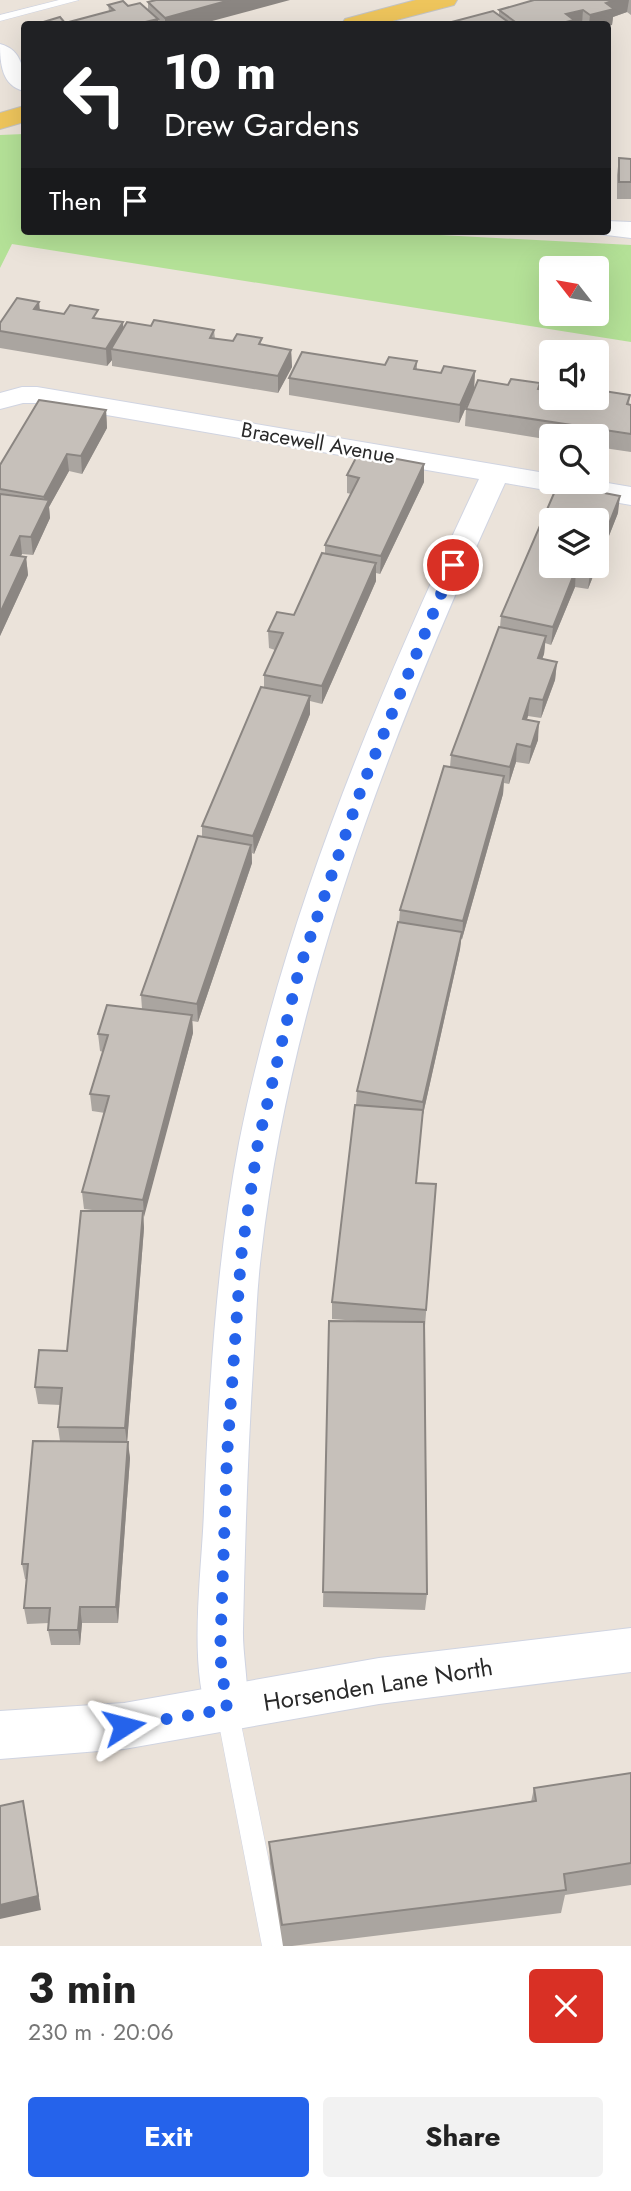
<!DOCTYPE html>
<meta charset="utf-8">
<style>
:root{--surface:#fff;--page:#f2f2f2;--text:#222;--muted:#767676;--accent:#2563eb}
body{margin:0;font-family:Jost,sans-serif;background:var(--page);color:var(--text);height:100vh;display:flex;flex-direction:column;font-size:26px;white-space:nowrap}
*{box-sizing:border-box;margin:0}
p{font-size:23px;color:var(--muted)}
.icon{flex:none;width:38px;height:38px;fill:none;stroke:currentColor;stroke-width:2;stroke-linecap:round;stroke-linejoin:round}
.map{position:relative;height:1946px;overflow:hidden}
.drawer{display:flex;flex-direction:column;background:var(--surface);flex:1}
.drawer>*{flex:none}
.top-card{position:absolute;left:21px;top:21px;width:590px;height:214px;border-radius:7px;box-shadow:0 7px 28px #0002;background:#202124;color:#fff;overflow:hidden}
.needle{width:46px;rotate:301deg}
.controls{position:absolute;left:539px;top:256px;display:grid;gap:14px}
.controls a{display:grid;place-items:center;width:70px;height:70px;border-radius:7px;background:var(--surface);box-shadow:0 7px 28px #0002;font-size:35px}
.pin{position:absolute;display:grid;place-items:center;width:60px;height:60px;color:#fff;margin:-30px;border:4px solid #fff;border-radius:50%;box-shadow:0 2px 7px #0007}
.me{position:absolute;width:77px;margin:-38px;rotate:81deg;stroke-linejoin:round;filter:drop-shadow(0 0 5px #0008)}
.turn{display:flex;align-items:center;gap:24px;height:147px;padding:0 28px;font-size:32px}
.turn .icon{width:91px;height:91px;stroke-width:2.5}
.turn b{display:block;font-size:49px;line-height:60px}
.then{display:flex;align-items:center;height:66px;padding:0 28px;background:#0003;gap:14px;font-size:26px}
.round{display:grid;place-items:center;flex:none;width:74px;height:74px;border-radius:7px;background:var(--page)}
.head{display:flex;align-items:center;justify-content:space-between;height:119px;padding:0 28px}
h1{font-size:42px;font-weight:700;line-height:52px}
.button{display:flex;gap:14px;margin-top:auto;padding:14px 28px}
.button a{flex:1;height:80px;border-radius:7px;background:var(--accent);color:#fff;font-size:28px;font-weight:700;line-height:80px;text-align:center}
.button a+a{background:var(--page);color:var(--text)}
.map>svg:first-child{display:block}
.green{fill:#b4e197;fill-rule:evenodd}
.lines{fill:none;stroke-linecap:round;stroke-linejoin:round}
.service-casing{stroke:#d0d4e1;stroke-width:1}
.minor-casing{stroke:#d0d4e1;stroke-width:2}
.tertiary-casing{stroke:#d0d4e1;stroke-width:2}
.primary-casing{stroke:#c3c3c3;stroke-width:2}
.service{fill:#fff;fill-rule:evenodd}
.minor{fill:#fff;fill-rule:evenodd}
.tertiary{fill:#fff;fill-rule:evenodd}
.primary{fill:#eec55c;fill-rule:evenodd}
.wall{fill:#aaa5a0}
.shaded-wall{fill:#8b8682}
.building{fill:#c6c0ba;stroke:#8b8682;stroke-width:2}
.route{stroke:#2563eb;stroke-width:12;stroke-dasharray:0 21.6}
.labels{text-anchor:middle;stroke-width:5;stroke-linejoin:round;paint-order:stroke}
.street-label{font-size:21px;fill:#292929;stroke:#fff}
.near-street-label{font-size:24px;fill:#292929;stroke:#fff}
</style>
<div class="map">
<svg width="631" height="1946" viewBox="0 0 631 1946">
<rect width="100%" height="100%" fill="#ebe3da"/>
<!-- green -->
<path class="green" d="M24,134V231H365L631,245V342L12,244L0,268V135ZM551,268H597V313H551Z"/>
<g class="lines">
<!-- service casing -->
<g class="service-casing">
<g id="service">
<path d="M59,0H79L0,21V15Z"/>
<path d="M227,1698L235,1702L238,1709L286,1946H262L216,1709L219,1702Z"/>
</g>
</g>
<!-- minor casing -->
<g class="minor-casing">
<g id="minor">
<path d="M607,221L631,222V238L598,234L596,231H607Z"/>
<path d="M22,387H37L551,474V481H596L631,487V505L505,483C393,729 292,985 261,1255C257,1287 256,1320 254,1352C248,1444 245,1536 243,1629C242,1659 253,1700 243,1724L227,1730L211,1724C187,1669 202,1572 204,1511C209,1389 216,1264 239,1143C285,912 379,691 479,479L37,403H23L0,409V393Z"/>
</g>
</g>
<!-- tertiary casing -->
<g class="tertiary-casing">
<g id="tertiary">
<path d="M0,44C23,50 24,71 24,91C2,86 0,64 0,44Z"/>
<path d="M631,1628V1672L379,1704L124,1749L0,1759V1711L124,1703L379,1658Z"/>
</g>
</g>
<!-- primary casing -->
<g class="primary-casing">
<g id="primary">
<path d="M416,0H457L454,5L381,24H342L345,19Z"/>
<path d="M24,106V122L0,129V113Z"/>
</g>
</g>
<!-- service -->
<use href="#service" class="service"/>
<!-- minor -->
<use href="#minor" class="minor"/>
<!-- tertiary -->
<use href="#tertiary" class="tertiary"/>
<!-- primary -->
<use href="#primary" class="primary"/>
</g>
<!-- wall -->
<g class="wall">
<path d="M534,0H631V15L627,12L613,17L612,25L444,24L499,15V10Z"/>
<path d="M148,2L201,24H40V23H65L109,11L108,5L128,6L148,10Z"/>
<path d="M619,158L631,159V199H617V175Z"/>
<path d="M40,310L99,319L123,328L151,326L214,330L215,339L291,350L292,367L278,393L112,366V360L107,366L0,348V323Z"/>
<path d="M417,361V369L441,373L475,371L474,389L459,423L289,395V378Z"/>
<path d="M540,383L539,389L551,397L630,395L629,405H631V452L597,447V436H551V440L465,426L466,409L508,385Z"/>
<path d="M106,410L107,428L82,474L69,471L49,507L50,518L33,555L22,554L20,556L26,557L28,575L0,636V465Z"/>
<path d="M424,464V482L380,574L376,573V581L322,704L310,701V714L254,854L252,853V863L198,1022L192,1021L193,1033L143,1217L144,1228L127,1442L130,1458L118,1623H82L80,1645H51L48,1630L49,1623L27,1624L24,1608L27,1579H25L22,1564L60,1441L58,1427L61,1405L38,1404L35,1387L67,1351L100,1211L84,1209L82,1192L105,1113L92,1111L90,1094L103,1052L100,1051L98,1034L142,1009L141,995L202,837V826L264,688V675L275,650L269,648L268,631L294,615L325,554V545L351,494L347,493V475Z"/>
<path d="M618,513L588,589L575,587L551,645L545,643L544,654L542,659L557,662L555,680L541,718L528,716L527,719L538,740L529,764L516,762L509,784L504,783L503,794L462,939H461L460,949L422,1119L416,1183L436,1184L425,1326L427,1594L425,1610L323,1607L329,1321H358L332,1319V1302L356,1105L357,1091L399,922L400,910L450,767L451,755L500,627L501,616Z"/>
<path d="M631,1773V1885L565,1895L561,1913L292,1946H283L270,1864L269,1842L531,1802L534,1788Z"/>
</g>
<!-- shaded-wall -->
<g class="shaded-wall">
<path d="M230,0H290L201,24H165V18Z"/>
<path d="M615,0H629L627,12L613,17L612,25L607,26V24H589L590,15L606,3Z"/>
<path d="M583,10L582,24H558L566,14Z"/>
<path d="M158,19V24H137Z"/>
<path d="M39,302L41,319L34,309Z"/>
<path d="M123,322L124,340L111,349L112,360L107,366L106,349Z"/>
<path d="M291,350L292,367L278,393V376Z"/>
<path d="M475,371L474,389L459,423L460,405Z"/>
<path d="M106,410L107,428L82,474L81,456Z"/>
<path d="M67,454L69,471L49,507L50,518L33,555L31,537L45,508L44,497Z"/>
<path d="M424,464V482L380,574L381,556Z"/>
<path d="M620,496L618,513L588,589L590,572L592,565H597V554Z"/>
<path d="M20,536L22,554L13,573L11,555Z"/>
<path d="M26,557L28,575L0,636V613Z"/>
<path d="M376,563V581L322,704V686Z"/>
<path d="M576,569L575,587L551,645L553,627Z"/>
<path d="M546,636L544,654L536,676L538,658Z"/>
<path d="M557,662L555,680L541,718L543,700Z"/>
<path d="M310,696V714L254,854L253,836Z"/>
<path d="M530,698L528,716L521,736L523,719Z"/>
<path d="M539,722L538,740L529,764L531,747Z"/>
<path d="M517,744L516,762L509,784L510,767Z"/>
<path d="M504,776L503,794L462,939L463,921Z"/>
<path d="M251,845L252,863L198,1022L197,1004Z"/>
<path d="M462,932L460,949L422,1119L423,1102Z"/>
<path d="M192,1015L193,1033L144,1217L143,1200Z"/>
<path d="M143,1211L144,1228L127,1444L125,1428Z"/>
<path d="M128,1442L130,1458L118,1623L116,1607Z"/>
<path d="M80,1607L82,1623L80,1645L78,1630Z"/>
<path d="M23,1801L41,1910L0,1919V1905Z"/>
</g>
<!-- building -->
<g class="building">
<path d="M156,0H230L165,18L148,2Z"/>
<path d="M534,0H615L606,3L614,9L590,15L583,10L566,14L574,20L558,24H518L499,10Z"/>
<path d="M123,1L128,6L140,3L158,19L137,24H42L40,23L60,17L65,23L114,10L108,5Z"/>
<path d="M493,11L511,24H444Z"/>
<path d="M619,158L631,159V182H619Z"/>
<path d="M17,298L39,302L34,309L64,314L70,305L98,310L93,318L123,322L106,349L0,331V323Z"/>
<path d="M154,320L214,330L210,338L233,341L237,334L262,338L259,344L291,350L278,376L111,349L127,322L151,326Z"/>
<path d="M302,352L385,365L389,357L417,361L414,369L441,373L444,366L475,371L460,405L289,378Z"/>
<path d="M511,379L540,383L538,389L551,391V397H597V390L630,395L627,404L631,405V434L466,409L478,380L508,385Z"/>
<path d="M39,400L106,410L81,456L67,454L44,497L0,489V465Z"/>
<path d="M359,452L424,464L381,556L325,545L359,478L347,475Z"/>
<path d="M558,484L620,496L597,554V520H551V565H592L590,572L576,569L553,627L501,616Z"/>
<path d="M0,494L49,500L31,537L20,536L11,555L26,557L0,613Z"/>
<path d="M322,553L376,563L322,686L264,675L283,633L268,631L277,612L294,615Z"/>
<path d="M499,627L546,636L538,658L557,662L543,700L530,698L523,719L539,722L531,747L517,744L510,767L451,755Z"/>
<path d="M261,687L310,696L253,836L202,826Z"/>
<path d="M444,766L504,776L463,921L400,910Z"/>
<path d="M198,836L251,845L197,1004L141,995Z"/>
<path d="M398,922L462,932L423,1102L357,1091Z"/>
<path d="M107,1005L192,1015L143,1200L82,1192L109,1096L90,1094L108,1035L98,1034Z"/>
<path d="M355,1105L423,1110L416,1183L436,1184L426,1310L332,1302Z"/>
<path d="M81,1211H143L125,1428L58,1427L62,1388L35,1387L39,1350L67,1351Z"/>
<path d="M329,1321L424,1322L427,1594L323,1592Z"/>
<path d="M33,1441L128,1442L116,1607H80L78,1630H48L50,1608H24L28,1564H22Z"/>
<path d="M631,1773V1863L564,1874L566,1890L282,1925L269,1842L536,1801L534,1788Z"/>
<path d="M23,1801L38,1896L0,1905V1806Z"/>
</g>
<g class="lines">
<!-- route -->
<path class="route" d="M124,1726L227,1709L220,1655L227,1456L241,1257L258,1143L299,970L363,784L453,565"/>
</g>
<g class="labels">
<!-- street labels -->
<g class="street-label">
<text transform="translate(318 443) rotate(10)" y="7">Bracewell Avenue</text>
</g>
<!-- near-street labels -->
<g class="near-street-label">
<text transform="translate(378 1685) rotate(-9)" y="8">Horsenden Lane North</text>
</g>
</g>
</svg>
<div class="controls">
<a><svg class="needle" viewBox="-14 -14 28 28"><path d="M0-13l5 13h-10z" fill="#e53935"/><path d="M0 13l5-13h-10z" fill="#767676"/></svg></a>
<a><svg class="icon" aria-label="sound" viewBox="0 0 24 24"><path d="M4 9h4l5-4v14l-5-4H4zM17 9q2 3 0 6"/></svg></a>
<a><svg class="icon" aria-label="search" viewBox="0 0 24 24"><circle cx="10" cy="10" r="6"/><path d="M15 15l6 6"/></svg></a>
<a><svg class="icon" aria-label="layers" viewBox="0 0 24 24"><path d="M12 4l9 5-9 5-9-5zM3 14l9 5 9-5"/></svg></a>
</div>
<div class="pin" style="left:453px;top:565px;background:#d93025"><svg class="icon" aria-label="arrive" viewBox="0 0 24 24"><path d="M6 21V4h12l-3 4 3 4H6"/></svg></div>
<svg class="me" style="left:124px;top:1726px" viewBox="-20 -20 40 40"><path d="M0-17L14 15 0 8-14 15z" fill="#2563eb" stroke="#fff" stroke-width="4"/></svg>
<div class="top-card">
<div class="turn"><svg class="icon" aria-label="left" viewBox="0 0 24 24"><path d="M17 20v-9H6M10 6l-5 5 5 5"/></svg><div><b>10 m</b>Drew Gardens</div></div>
<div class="then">Then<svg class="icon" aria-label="arrive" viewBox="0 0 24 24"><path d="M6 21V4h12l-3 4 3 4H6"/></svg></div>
</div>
</div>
<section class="drawer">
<div class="head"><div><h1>3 min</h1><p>230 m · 20:06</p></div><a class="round" style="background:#d93025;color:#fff"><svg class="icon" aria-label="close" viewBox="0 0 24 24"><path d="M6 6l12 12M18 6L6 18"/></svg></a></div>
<div class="button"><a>Exit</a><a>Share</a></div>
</section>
